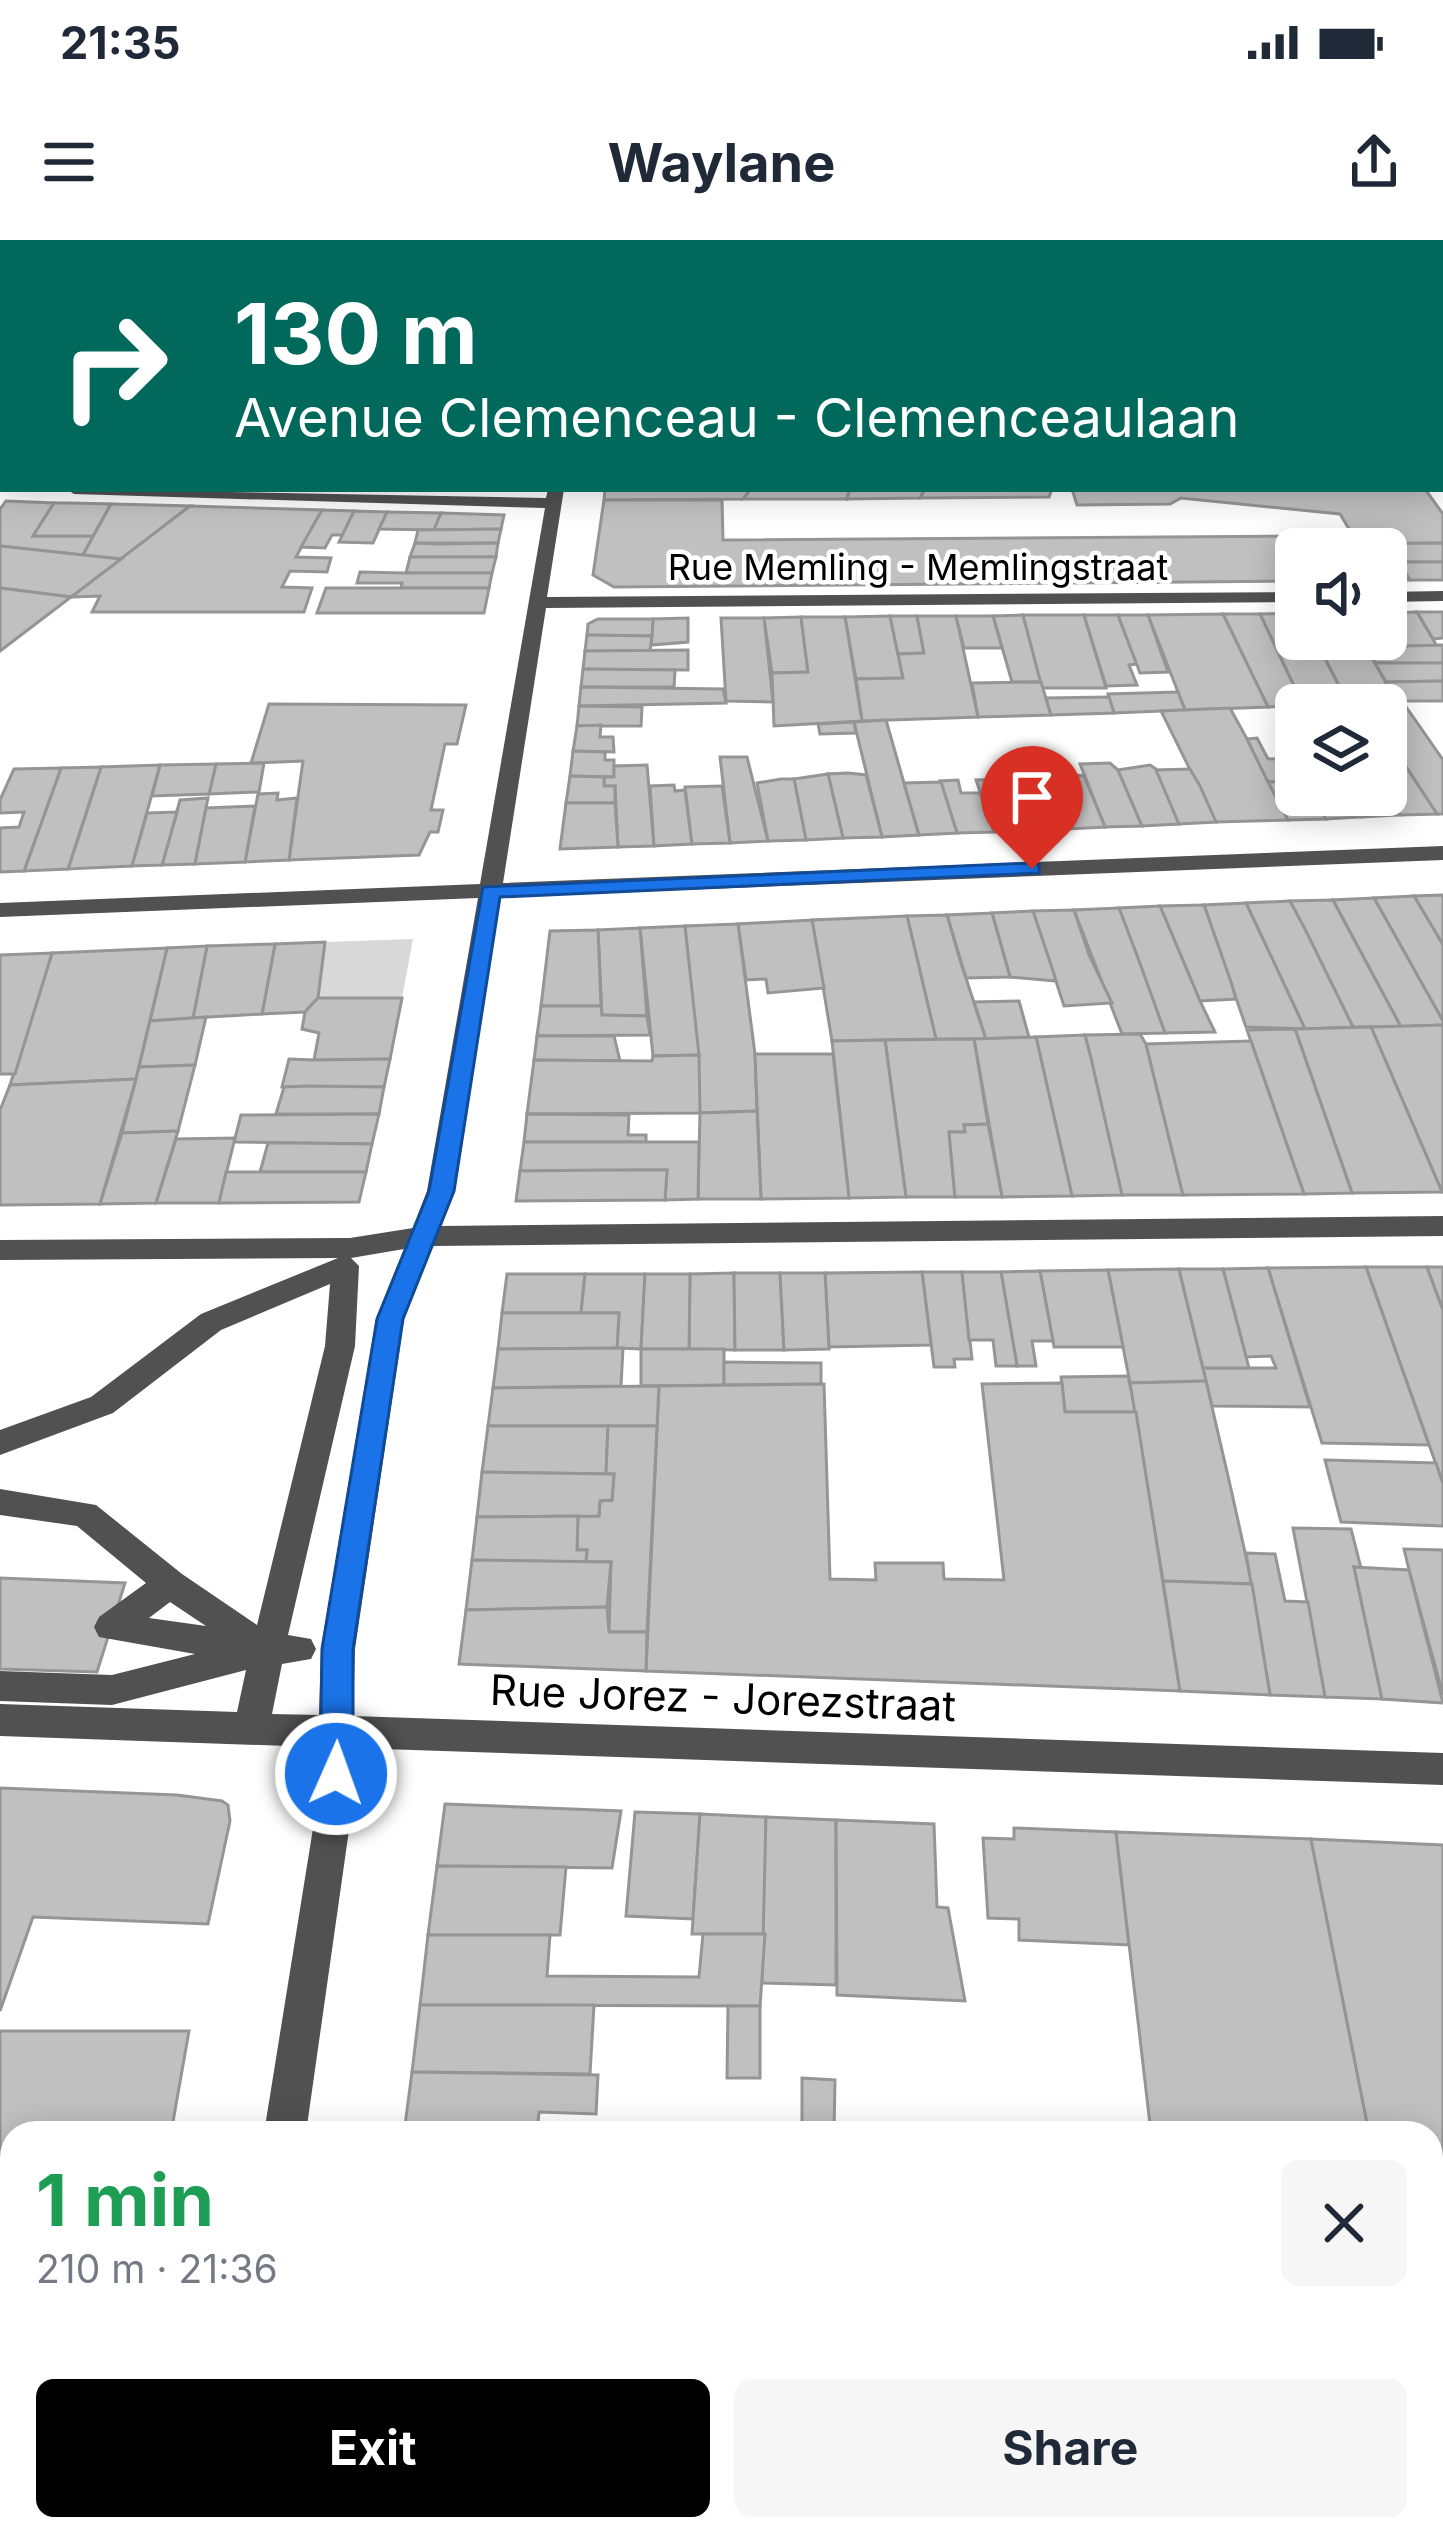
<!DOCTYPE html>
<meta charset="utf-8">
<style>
:root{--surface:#fff;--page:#f6f6f7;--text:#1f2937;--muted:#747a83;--accent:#000}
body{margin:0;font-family:Inter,sans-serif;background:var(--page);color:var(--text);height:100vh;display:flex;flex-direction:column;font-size:45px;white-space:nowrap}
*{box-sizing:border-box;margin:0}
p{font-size:39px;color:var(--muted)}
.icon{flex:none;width:66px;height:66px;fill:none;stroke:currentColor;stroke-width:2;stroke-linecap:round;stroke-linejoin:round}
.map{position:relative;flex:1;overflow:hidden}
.sheet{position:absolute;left:0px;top:1881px;width:1443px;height:420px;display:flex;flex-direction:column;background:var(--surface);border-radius:36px 36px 0 0;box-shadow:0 6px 30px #0003}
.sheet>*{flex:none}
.guide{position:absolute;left:0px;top:0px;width:1443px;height:252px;box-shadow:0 6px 30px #0003;background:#00695c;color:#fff;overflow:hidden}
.controls{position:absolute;left:1275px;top:288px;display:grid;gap:24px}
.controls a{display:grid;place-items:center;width:132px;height:132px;border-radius:18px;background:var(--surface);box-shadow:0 6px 30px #0003;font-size:60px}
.pin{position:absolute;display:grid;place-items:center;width:102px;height:102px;color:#fff;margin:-123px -51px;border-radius:50% 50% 50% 0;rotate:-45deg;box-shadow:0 0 12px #0007}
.pin .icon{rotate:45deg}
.me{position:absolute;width:132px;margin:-66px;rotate:2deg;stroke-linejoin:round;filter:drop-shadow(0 0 9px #0008)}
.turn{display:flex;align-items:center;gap:42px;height:252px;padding:0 36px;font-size:54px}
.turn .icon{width:156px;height:156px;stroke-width:2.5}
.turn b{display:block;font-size:84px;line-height:102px}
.round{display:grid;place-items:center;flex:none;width:126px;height:126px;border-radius:18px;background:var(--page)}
.summary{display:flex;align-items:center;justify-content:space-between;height:204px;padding:0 36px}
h1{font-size:72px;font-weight:700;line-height:90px;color:#1e9e55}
.action{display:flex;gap:24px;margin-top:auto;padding:24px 36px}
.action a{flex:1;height:138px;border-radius:18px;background:var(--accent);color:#fff;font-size:48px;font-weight:700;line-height:138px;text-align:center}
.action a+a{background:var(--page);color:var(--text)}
.status{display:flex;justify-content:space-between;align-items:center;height:84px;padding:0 60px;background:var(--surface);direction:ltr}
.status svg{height:33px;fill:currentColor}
header{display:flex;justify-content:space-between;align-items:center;height:156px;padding:0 36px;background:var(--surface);font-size:54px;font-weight:700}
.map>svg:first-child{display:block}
.green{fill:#d8d8d8}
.building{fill:#c0c0c0;stroke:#959595;stroke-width:3}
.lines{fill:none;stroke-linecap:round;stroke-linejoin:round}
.minor{fill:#515151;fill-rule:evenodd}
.major{fill:#000;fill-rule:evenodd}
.route{fill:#1a73e8;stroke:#114b97;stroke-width:3}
.labels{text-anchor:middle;stroke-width:9;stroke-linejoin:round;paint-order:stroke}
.far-street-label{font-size:36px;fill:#000;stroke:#fff}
.street-label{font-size:42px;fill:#000;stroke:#fff}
</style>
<div class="status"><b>21:35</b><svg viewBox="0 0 49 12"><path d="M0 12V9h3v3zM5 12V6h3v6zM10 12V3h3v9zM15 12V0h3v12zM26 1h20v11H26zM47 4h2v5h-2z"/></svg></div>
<header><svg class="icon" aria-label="menu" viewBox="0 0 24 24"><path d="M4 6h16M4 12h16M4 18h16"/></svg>Waylane<svg class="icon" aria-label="share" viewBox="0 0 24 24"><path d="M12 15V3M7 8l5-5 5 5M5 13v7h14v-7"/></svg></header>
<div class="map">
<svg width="1443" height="2301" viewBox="0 0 1443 2301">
<rect width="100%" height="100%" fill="#fff"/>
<!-- green -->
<path class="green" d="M413,699L402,758H318L325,702Z"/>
<!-- building -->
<g class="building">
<path d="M389,0H598L387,3Z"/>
<path d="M605,249H751L743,259L604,260Z"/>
<path d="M751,249H850L847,259H743Z"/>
<path d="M850,249H925L920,258L847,259Z"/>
<path d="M925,249H1052L1049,257L920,258Z"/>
<path d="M1072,249H1425L1443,274V303L1358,304L1340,274L1181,258L1170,264L1077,265Z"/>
<path d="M604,260H722L723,300L1324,296L1331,309H1296V341L614,347L593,335Z"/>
<path d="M6,261L54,263L33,296H93L83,315L0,306V269Z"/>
<path d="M54,263H70L111,264L93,296H33Z"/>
<path d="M111,264L190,266L121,319L83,315Z"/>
<path d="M190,266L322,270L296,317L331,318L327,332L290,331L282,347L312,348L304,372H92L100,356L71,357Z"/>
<path d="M322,270L354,271L343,295H332L325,308L301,307Z"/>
<path d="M354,271L387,272L373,303L339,302Z"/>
<path d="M387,272L441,273L434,290L379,289Z"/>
<path d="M441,273L504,275L501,289L434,290Z"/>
<path d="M501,289L498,303H415L418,290Z"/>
<path d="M415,303L439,304L498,303L496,317H410Z"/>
<path d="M1443,303V322H1386V309H1331L1328,304Z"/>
<path d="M0,306L83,315L121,319L71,357L0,348Z"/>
<path d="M410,317H496L492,333H406Z"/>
<path d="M1386,322H1399L1410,340H1386Z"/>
<path d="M1399,322H1443V340H1410Z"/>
<path d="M360,332L404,333H492L489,348H401L402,343H357Z"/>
<path d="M0,348L71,357L0,411Z"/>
<path d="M326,348H489L484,373H317Z"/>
<path d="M1417,372L1437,406L1366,407L1362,399H1386V373Z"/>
<path d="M1417,372H1443V398L1433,399Z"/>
<path d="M1296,373V399H1315L1349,465H1303L1260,374Z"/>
<path d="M1223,374H1260L1303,465L1268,467Z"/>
<path d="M1223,374L1268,467L1185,470L1148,375Z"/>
<path d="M1023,375L1036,421L1041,442H1012L993,376Z"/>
<path d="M1023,375H1084L1106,448H1042Z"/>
<path d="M1084,375H1118L1137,424L1129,425L1137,445L1106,446Z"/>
<path d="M1118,375H1148L1168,432L1140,433Z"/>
<path d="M890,376L903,438L856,439L845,377Z"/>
<path d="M890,376H917L924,413L898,414Z"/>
<path d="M917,376H956L978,477L862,481L856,439L903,438L898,414L924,413Z"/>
<path d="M956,376H993L1002,408H964Z"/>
<path d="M801,377L808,432L772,433L764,378Z"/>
<path d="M801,377H845L862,481L774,486L772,433L808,432Z"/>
<path d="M688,378V402L651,405L653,379Z"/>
<path d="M721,378H764L773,462L726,461Z"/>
<path d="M598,379H653L652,396L587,395L588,384Z"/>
<path d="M587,395L652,396L650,411H585Z"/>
<path d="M1315,399H1362L1397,463L1349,465Z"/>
<path d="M1443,405V423H1375L1366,407Z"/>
<path d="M688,410V430L583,429L585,411Z"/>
<path d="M1375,423H1443V441L1386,442Z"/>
<path d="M583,429L675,430L674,447H581Z"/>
<path d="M1443,441V461H1396L1386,442Z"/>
<path d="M1041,442L1051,475L978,477L972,443Z"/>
<path d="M581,447L723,449L726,463L579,466Z"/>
<path d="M1178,452L1185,470L1114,473L1108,454Z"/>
<path d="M1109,457L1114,473L1051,475L1046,458Z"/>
<path d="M1402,461L1443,520V574H1437L1386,496V465L1364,464Z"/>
<path d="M269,464L466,465L457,504H445L431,570H443L438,592H430L419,615L289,620L303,521L251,523Z"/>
<path d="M579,466L642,467L641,486H577Z"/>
<path d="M1230,468L1247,499L1288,580L1216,582L1161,471Z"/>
<path d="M886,480L904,543L919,595L882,597L854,482Z"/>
<path d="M854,482L856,493L820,494L818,484Z"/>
<path d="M601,485L600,497H613L614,512L573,511L577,486Z"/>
<path d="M1257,498L1268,519L1291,518L1296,541L1268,542L1247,499Z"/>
<path d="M573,511L605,512V520H614V537L570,536Z"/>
<path d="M1386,516H1399L1437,574L1400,575L1386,553Z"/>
<path d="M720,517H747L768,601L730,603Z"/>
<path d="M264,523L259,552L209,554L216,524Z"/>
<path d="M1110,523L1118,530L1142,586L1105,587L1080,524Z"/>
<path d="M216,524L209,554L152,556L160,525Z"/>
<path d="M160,525L132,626L68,629L101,527Z"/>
<path d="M647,525L654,606L618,607L615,546H604V537H614V526Z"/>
<path d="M1150,525L1156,529L1179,584L1142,586L1118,530Z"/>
<path d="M1045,526L1048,532L1067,589L1031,590L1009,527Z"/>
<path d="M101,527L68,629L24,631L61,528Z"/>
<path d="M61,528L24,631L0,632V588L19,587L24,572L0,573V560L14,529Z"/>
<path d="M1190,529L1200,546L1216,582L1179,584L1156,530Z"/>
<path d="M1048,532L1084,536L1105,587L1067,589Z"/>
<path d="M848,533L866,535L882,597L843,598L828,534Z"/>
<path d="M828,534L843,598L806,600L794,539Z"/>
<path d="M570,536L604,537V546H615V563H566Z"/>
<path d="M781,539H794L806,600L768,601L757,543Z"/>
<path d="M1012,539L1031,590L994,592L976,540Z"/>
<path d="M958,540L961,553H980L994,592L957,593L940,541Z"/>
<path d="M1296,541V555H1312L1326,579L1288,580L1268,542Z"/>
<path d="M941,542L957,593L919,595L904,543Z"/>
<path d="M674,545L675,551L685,550L692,604L654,606L650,546Z"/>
<path d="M722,546L730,603L692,604L685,547Z"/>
<path d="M278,553L277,560L297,558L289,620L245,622L258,554Z"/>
<path d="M1386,553L1400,575L1362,577L1349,555Z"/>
<path d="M1312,555H1349L1362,577L1326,579Z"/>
<path d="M208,558L195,624L162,625L180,560Z"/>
<path d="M566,563H615L618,607L560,609Z"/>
<path d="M255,566L245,622L195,624L206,568Z"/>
<path d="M177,572L162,625L132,626L147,573Z"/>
<path d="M1443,655V705L1414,656Z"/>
<path d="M1414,656L1443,705V781L1374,658Z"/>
<path d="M1374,658L1443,781V785L1401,787L1333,660Z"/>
<path d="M1333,660L1336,666L1401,787H1353L1290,661Z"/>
<path d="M1290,661L1305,689L1353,787L1305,789L1246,663Z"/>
<path d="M1246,663L1270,714L1305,789L1246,787L1204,665Z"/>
<path d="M1204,665L1231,742L1236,759L1200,761L1160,666Z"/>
<path d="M1160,666L1200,761L1215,792L1165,793L1119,668Z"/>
<path d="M1119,668L1138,718L1165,793L1122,794L1074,670Z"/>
<path d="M1074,670L1089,715L1112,763L1064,766L1033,671Z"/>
<path d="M1033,671L1054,734L1056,741L1010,737L992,673Z"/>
<path d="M992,673L1010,737L966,738L947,675Z"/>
<path d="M947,675L960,720L986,799H936L907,676Z"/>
<path d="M907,676L936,799L832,801L812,680Z"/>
<path d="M812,680L824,748L768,753L766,739L746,740L738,684Z"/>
<path d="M738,684L755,814L757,871L700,873L685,686Z"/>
<path d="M685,686L699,815L653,816L640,688Z"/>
<path d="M640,688L647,776L602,775L598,690Z"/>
<path d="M598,690L601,766H541L550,691Z"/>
<path d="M325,702L318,758L305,772L262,774L275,704Z"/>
<path d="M275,704L262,774L193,778L207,706Z"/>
<path d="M207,706L193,778L150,781L167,708Z"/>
<path d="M167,708L136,839L10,845L52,713Z"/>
<path d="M52,713L15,834H0V715Z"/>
<path d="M318,758H402L390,819L314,820L319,793L302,789L305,772Z"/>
<path d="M1019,761L1029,797L986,799L974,762Z"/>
<path d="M541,766H601L602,775L647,776L650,795L537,796Z"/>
<path d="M206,777L195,825L139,827L150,781Z"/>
<path d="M1443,785V952H1442L1371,787Z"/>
<path d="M1371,787L1442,952L1352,953L1295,789Z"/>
<path d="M1295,789L1352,953L1304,954L1247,790Z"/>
<path d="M1140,794L1146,804L1183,955H1122L1085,795Z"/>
<path d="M1085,795L1091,818L1122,955L1072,956L1036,797Z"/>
<path d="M537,796H614L620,821L534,820Z"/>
<path d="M1036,797L1072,956L1002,957L974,799Z"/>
<path d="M974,799L988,884L964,885L965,892H949L955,957H906L885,800Z"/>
<path d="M885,800L906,957L849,958L832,801Z"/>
<path d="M1251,801L1304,954L1183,955L1146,804Z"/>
<path d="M755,814H833L849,958L761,959Z"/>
<path d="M699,815L700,873L527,874L534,820L652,821L653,816Z"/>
<path d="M289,819L314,820L390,819L384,847H282Z"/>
<path d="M195,825L178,891L122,893L139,827Z"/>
<path d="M136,839L100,964L0,965V870L10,845Z"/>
<path d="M309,846L384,847L379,874H276L284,847Z"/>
<path d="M757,871L761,959H698L700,873Z"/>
<path d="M379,874L372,904L234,902L241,875Z"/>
<path d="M527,874L629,875L628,895H646V902H524Z"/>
<path d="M988,884L1002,957H955L949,892H965L964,885Z"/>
<path d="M178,891L156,963L100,964L122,893Z"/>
<path d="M235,898L219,963H156L176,899Z"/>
<path d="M524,902H699L698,959L665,960L667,930L520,931Z"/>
<path d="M268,903H295L372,904L366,932H260Z"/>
<path d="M603,930H667L665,960L516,961L520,931Z"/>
<path d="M226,932H366L359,962L219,963Z"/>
<path d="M1366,1027H1427L1443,1070V1244Z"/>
<path d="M1366,1027L1429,1205L1322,1203L1268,1028Z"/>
<path d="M1427,1027H1443V1070Z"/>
<path d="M1268,1028L1310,1167L1212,1166L1203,1128H1276L1271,1116L1246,1117L1223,1029Z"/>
<path d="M1179,1029L1206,1141L1130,1143L1108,1030Z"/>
<path d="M1179,1029H1223L1249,1128H1203Z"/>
<path d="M1108,1030L1123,1107H1054L1040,1031Z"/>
<path d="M1040,1031L1053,1101H1032L1036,1126H1017L1001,1032Z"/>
<path d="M922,1032H962L972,1119H954L955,1127H934Z"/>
<path d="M922,1032L931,1105L829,1107L825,1033Z"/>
<path d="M962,1032H1001L1017,1126H996L993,1100H969Z"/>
<path d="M734,1033L735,1110L689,1109L690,1034Z"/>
<path d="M734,1033H780L784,1110H735Z"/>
<path d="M780,1033H825L829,1109L784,1110Z"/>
<path d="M507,1034H585L581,1073H502Z"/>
<path d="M585,1034H645L641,1109L617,1108L619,1073H581Z"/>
<path d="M645,1034H690L689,1109H641Z"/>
<path d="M502,1073H619L617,1108L498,1109Z"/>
<path d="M623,1108L621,1146L493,1148L498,1109Z"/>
<path d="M641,1109H724V1145L641,1146Z"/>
<path d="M724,1122L821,1123V1144L724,1145Z"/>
<path d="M1128,1136L1136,1172H1065L1061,1137Z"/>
<path d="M1206,1141L1231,1249L1252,1344L1163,1341L1130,1143Z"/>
<path d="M1062,1143L1065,1172H1136L1180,1451L646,1431L659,1146L824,1144L830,1339L876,1340L875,1323H943L944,1339L1004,1340L982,1144Z"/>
<path d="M659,1146L657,1186H488L493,1148Z"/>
<path d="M488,1186H608L606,1234L482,1232Z"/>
<path d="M608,1186H657L647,1392H609L611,1322H586L587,1310H577L578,1276H599L600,1261L612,1260L614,1234H606Z"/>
<path d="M1325,1220L1436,1223L1443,1244V1286L1341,1282Z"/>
<path d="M482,1232L614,1234L612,1260L600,1261L599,1276L477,1277Z"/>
<path d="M578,1276L577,1310H587L586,1322L472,1320L477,1277Z"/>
<path d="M1293,1288L1351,1289L1361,1328L1354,1327L1382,1459L1325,1457Z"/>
<path d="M1404,1309L1443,1310V1455L1409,1330Z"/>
<path d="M1246,1313L1275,1314L1285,1361L1308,1362L1325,1457L1270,1455Z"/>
<path d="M472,1320L611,1322L607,1367L466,1370Z"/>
<path d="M1354,1327L1409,1330L1443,1463L1382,1459Z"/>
<path d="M0,1338L125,1343L97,1432L0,1429Z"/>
<path d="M1163,1341L1252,1344L1270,1455L1180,1451Z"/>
<path d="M607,1367L609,1392H647L646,1431L459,1424L466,1370Z"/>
<path d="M0,1548L177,1555L222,1561L228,1565L230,1581L208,1684L33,1677L0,1771Z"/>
<path d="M445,1564L621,1571L612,1628L437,1626Z"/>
<path d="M635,1572L700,1574L693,1679L626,1676Z"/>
<path d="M700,1574L766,1577L765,1694H692Z"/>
<path d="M766,1577L836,1580V1745L762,1743Z"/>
<path d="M836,1580L934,1584L937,1667L948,1668L965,1761L837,1755Z"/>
<path d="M1014,1588L1116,1592L1129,1705L1019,1700V1679L988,1678L983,1598L1014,1599Z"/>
<path d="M1116,1592L1311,1599L1369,1893H1151Z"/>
<path d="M1311,1599L1443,1605V2108L1431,2113V1893H1369Z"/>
<path d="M437,1626L566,1627L560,1695H428Z"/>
<path d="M703,1694H765L760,1766L420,1765L428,1695H550L547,1736L699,1737Z"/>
<path d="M420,1765H594L590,1834L412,1832Z"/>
<path d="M728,1766H760V1838H727Z"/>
<path d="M0,1791H189L171,1893H12V2063L0,2062Z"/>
<path d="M412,1832L598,1835L596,1874L539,1872L537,1893H404Z"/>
<path d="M802,1838L835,1840L834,1893H802Z"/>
<path d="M1443,2108V2301H1395L1383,2289H1431V2113Z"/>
<path d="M0,2258L12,2259V2289H84L82,2301H0Z"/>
<path d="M356,2289H585V2301H354Z"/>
<path d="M1198,2289H1287L1279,2301H1199Z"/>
<path d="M1287,2289H1383L1395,2301H1279Z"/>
</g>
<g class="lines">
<!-- minor -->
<g class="minor">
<path d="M305,0H335V1L308,3Z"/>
<path d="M615,0H627L628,3H616Z"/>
<path d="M901,0H924L927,3H904Z"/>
<path d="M1288,0H1301L1303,3H1290Z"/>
<rect x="0" y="89" width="3" height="8"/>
<rect x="1440" y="111" width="3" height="9"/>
<path d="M1440,195L1443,196V209L1440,208Z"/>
<rect x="1440" y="223" width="3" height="10"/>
<path d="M0,242L3,249L9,250L0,252Z"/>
<path d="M66,249L546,258L548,249H564L547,357L1296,352V362L546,368L503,643L1443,606V620L500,657L455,951L441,986L1443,976V996L433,1006L404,1079L355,1409L353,1476L1443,1513V1545L353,1508L351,1576L306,1893H264L315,1576L317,1507L0,1496V1464L237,1472L246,1430L112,1465L0,1461V1431L112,1435L195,1414L99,1397L94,1387L99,1377L146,1343L77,1286L0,1275V1249L96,1265L182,1334L257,1385L325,1106L330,1044L221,1090L113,1173L0,1215V1190L91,1157L201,1074L338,1018L0,1020V1000L350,998L413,988L427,951L478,658L0,677V663L480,644L545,268L74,254ZM404,1009L376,1079L321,1409L319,1475L272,1474L282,1424L311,1419L316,1409L311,1399L288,1395L355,1106L359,1026L351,1018ZM170,1362L206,1386L149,1378Z"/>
<path d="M1443,351V361L1386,362V352Z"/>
<path d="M0,2150L12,2152V2198L0,2196Z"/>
<path d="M196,2289H244L242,2301H194Z"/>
</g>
<!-- major -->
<g class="major">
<path d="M133,0H150L132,3Z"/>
<path d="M3,75V85L0,86V76Z"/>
</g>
</g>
<!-- route -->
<path class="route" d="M1032,623L1039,625V633L500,657L454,951L403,1079L353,1409V1534L348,1544L336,1548L325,1544L320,1534L322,1409L377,1079L429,951L483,647Z"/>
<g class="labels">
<!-- far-street labels -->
<g class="far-street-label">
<text x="918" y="340">Rue Memling - Memlingstraat</text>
</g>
<!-- street labels -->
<g class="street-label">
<text transform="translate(723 1458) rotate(2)" y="15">Rue Jorez - Jorezstraat</text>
</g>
</g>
</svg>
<div class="controls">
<a><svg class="icon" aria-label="sound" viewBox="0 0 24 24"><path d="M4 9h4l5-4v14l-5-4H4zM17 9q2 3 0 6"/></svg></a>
<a><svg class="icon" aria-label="layers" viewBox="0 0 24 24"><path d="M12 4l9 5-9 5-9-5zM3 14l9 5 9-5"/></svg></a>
</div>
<div class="pin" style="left:1032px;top:629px;background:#d93025"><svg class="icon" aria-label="arrive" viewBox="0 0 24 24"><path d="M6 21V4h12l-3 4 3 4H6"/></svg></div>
<svg class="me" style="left:336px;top:1534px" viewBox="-20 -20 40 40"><circle r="17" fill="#1a73e8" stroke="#fff" stroke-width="3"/><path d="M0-11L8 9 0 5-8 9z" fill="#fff"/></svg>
<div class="guide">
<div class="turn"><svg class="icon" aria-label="right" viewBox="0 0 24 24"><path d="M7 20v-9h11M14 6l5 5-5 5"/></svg><div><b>130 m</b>Avenue Clemenceau - Clemenceaulaan</div></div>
</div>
<section class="sheet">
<div class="summary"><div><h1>1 min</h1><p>210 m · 21:36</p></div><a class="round"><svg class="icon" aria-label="close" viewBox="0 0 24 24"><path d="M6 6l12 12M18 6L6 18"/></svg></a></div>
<div class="action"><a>Exit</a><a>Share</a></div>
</section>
</div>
